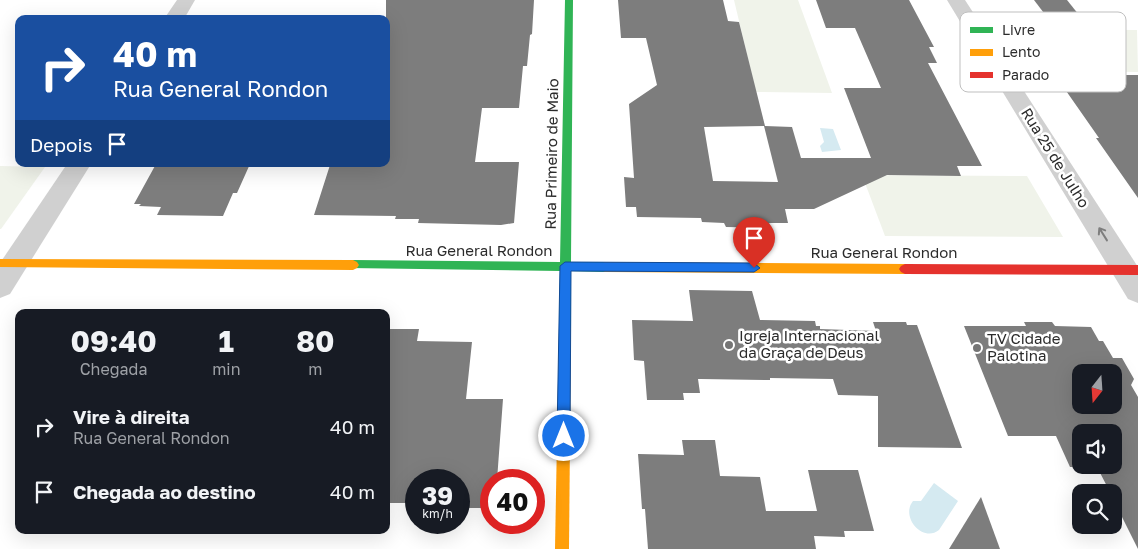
<!DOCTYPE html>
<html lang="pt">
<meta charset="utf-8">
<style>
:root{--surface:#171b24;--page:#20242c;--text:#f1f3f6;--muted:#9ea1a6}
body{margin:0;font-family:"Golos Text",sans-serif;background:var(--page);color:var(--text);height:100vh;display:flex;flex-direction:column;font-size:19px;white-space:nowrap}
*{box-sizing:border-box;margin:0}
p{font-size:16px;color:var(--muted)}
.icon{flex:none;width:28px;height:28px;fill:none;stroke:currentColor;stroke-width:2;stroke-linecap:round;stroke-linejoin:round}
.map{position:relative;flex:1;overflow:hidden}
.side{position:absolute;left:15px;top:309px;width:375px;height:225px;display:flex;flex-direction:column;background:var(--surface);border-radius:10px;box-shadow:0 5px 20px #0002}
.side>*{flex:none}
.banner{position:absolute;left:15px;top:15px;width:375px;height:152px;border-radius:10px;box-shadow:0 5px 20px #0002;background:#1a4fa0;color:#fff;overflow:hidden}
.needle{width:32px;rotate:197deg}
.tools{position:absolute;left:1072px;top:364px;display:grid;gap:10px}
.tools a{display:grid;place-items:center;width:50px;height:50px;border-radius:10px;background:var(--surface);box-shadow:0 5px 20px #0002;font-size:25px}
.speed{position:absolute;left:405px;top:469px;display:flex;gap:10px;font-size:25px;font-weight:700;text-align:center}
.speed>*{display:grid;place-content:center;width:65px;height:65px;border-radius:50%;background:var(--surface);box-shadow:0 5px 20px #0002;line-height:1}
.speed small{font-size:12px;font-weight:400}
.speed .limit{border:8px solid #d22;background:#fff;color:#111}
.pin{position:absolute;display:grid;place-items:center;width:42px;height:42px;color:#fff;margin:-51px -21px;border-radius:50% 50% 50% 0;rotate:-45deg;box-shadow:0 0 5px #0007}
.pin .icon{rotate:45deg}
.me{position:absolute;width:55px;margin:-28px;rotate:0deg;stroke-linejoin:round;filter:drop-shadow(0 0 4px #0008)}
.turn{display:flex;align-items:center;gap:18px;height:105px;padding:0 15px;font-size:22px}
.turn .icon{width:65px;height:65px;stroke-width:2.5}
.turn b{display:block;font-size:35px;line-height:42px}
.then{display:flex;align-items:center;height:48px;padding:0 15px;background:#0003;gap:10px;font-size:19px}
.eta{display:flex;justify-content:space-evenly;align-items:center;height:85px;text-align:center}
.eta b{font-size:30px;font-weight:700;line-height:35px}
ul{padding:0;list-style:none}
li{display:flex;align-items:center;gap:15px;height:65px;padding:0 15px}
li div{flex:1}
li b{display:block;font-size:19px}
li em{font-style:normal}
.map>svg:first-child{display:block}
.green{fill:#f0f3ea}
.water{fill:#d5eaf1}
.building{fill:#7d7d7d;fill-rule:evenodd}
.lines{fill:none;stroke-linecap:round;stroke-linejoin:round}
.street{fill:#d0d0d0;fill-rule:evenodd}
.fast{fill:#30b455;fill-rule:evenodd}
.slow{fill:#ff9f0a;fill-rule:evenodd}
.jam{fill:#e5322d;fill-rule:evenodd}
.oneway{stroke:#7e7e7e}
.route{fill:#1a73e8;stroke:#114b97}
.poi-dot{fill:#757575;stroke:#fff;stroke-width:2}
.labels{text-anchor:middle;stroke-width:5;stroke-linejoin:round;paint-order:stroke}
.street-label{font-size:15px;fill:#2b2b2b;stroke:#fff}
.poi-label{font-size:15px;fill:#2b2b2b;stroke:#fff;text-anchor:start}
.key{fill:#fff;stroke:#bfbfbf;stroke-width:1}
.key-label{font-size:14px;fill:#2b2b2b}
</style>
<div class="map">
<svg width="1138" height="549" viewBox="0 0 1138 549">
<rect width="100%" height="100%" fill="#fff"/>
<!-- green -->
<g class="green">
<path d="M734,0H798L832,93L756,92Z"/>
<path d="M1009,29L1137,30L1138,72L1038,71Z"/>
<path d="M0,166L45,167L1,229H0Z"/>
<path d="M862,175L1027,176L1063,237L885,236Z"/>
</g>
<!-- water -->
<g class="water">
<path d="M820,128L833,129L841,150L822,152L820,146L824,142Z"/>
<path d="M934,483L958,501L939,530C923,543 900,517 913,501H921Z"/>
</g>
<!-- building -->
<g class="building">
<path d="M386,0H534L532,34L530,35L527,66H523L519,108H482L475,162H519L514,223L501,225L418,223L419,219H395L396,216L314,215L330,165L386,164Z"/>
<path d="M618,0H723L728,21L739,22L765,126L792,127L801,158H871L844,88H881L855,28H826L816,0H909L934,47H929L937,63H928L982,166H957L961,176L887,175L814,209H785L788,223H769L771,228L726,227L724,223L702,222L701,218L637,217L636,207H626L624,177L634,178L629,104L657,85L646,38H621ZM764,126L778,182L713,181L704,127Z"/>
<path d="M1034,0H1067L1087,25H1053Z"/>
<path d="M1055,75H1138V198L1096,138H1099Z"/>
<path d="M156,164H250L237,193H233L223,216L157,215L161,207L139,206L141,204H134Z"/>
<path d="M689,290L752,291L760,320L815,321L816,326H820V329L876,331L873,322H906L907,325H917L962,448L878,447V396L838,395L833,379L770,378V380L701,379H698L700,393H683L684,400H647L644,361L634,360L632,320L693,321Z"/>
<path d="M1024,322H1052L1055,326L1091,327L1099,341H1103L1113,358H1122L1134,379L1131,385L1138,397V549L1114,501V492H1110L1097,467H1070L1056,436H1008L964,326H1026ZM1081,372H1114V405H1081ZM1081,432H1114V465H1081Z"/>
<path d="M386,329H419L417,341L472,342L466,399H503L497,480H491V508H459V480H416V503H386Z"/>
<path d="M682,440H715L720,476L760,477L766,511H817L808,470H858L874,531H844L845,537L814,536L816,549H648L645,509H642L638,454L684,455Z"/>
<path d="M981,497L1000,549H949Z"/>
</g>
<g class="lines">
<!-- street -->
<g class="street">
<path d="M177,0H195L184,19H164Z"/>
<path d="M947,0H965L1138,267V303L1128,299Z"/>
<path d="M67,164H91L10,294L0,298V263Z"/>
</g>
<!-- fast -->
<path class="fast" d="M565,0H573L571,262H605L609,264L611,267L609,270L605,272L571,271V328L569,332L565,333L561,332L559,328L560,271L349,268L347,265L349,262L353,260L560,262Z"/>
<!-- slow -->
<g class="slow">
<path d="M0,259L353,260L357,262L359,265L357,268L353,270L0,267Z"/>
<path d="M605,262L905,264L909,266L911,269L909,272L905,274L605,272L601,270L599,267L601,264Z"/>
<path d="M565,323L569,324L571,328L569,549H555L559,328L561,324Z"/>
</g>
<!-- jam -->
<path class="jam" d="M905,264L1138,265V275L905,274L901,272L899,269L901,266Z"/>
</g>
<!-- one-way arrows -->
<defs><path id="oneway-shaft" d="M-6 0H5M1.5-3L5.5 0L1.5 3" fill="none" stroke-width="1.6" stroke-linecap="round" stroke-linejoin="round" transform="scale(1.25)"/></defs>
<use class="oneway" href="#oneway-shaft" transform="translate(1103 234) rotate(-122)"/>
<!-- route -->
<path class="route" d="M565,262L754,263L760,268L754,272L571,271L570,436L568,440L564,442L559,440L557,436L560,266Z"/>
<!-- markers -->
<g class="poi-dot">
<circle cx="729" cy="345" r="5"/>
<circle cx="977" cy="348" r="5"/>
</g>
<g class="labels">
<!-- street labels -->
<g class="street-label">
<text transform="translate(552 154) rotate(-89)" y="5">Rua Primeiro de Maio</text>
<text transform="translate(1055 158) rotate(58)" y="5">Rua 25 de Julho</text>
<text x="479" y="256">Rua General Rondon</text>
<text x="884" y="258">Rua General Rondon</text>
</g>
<!-- poi labels -->
<g class="poi-label">
<text x="739" y="341">Igreja Internacional<tspan x="739" dy="17">da Graça de Deus</tspan></text>
<text x="987" y="344">TV Cidade<tspan x="987" dy="17">Palotina</tspan></text>
</g>
</g>
<!-- legend -->
<rect x="960" y="12" width="166" height="80" rx="8" class="key"/>
<rect x="970" y="27" width="23" height="6" fill="#30b455"/>
<rect x="970" y="49" width="23" height="7" fill="#ff9f0a"/>
<rect x="970" y="72" width="23" height="6" fill="#e5322d"/>
<g class="key-label">
<text x="1002" y="35">Livre</text>
<text x="1002" y="57">Lento</text>
<text x="1002" y="80">Parado</text>
</g>
</svg>
<div class="tools">
<a><svg class="needle" viewBox="-14 -14 28 28"><path d="M0-13l5 13h-10z" fill="#e53935"/><path d="M0 13l5-13h-10z" fill="#9ea1a6"/></svg></a>
<a><svg class="icon" aria-label="sound" viewBox="0 0 24 24"><path d="M4 9h4l5-4v14l-5-4H4zM17 9q2 3 0 6"/></svg></a>
<a><svg class="icon" aria-label="search" viewBox="0 0 24 24"><circle cx="10" cy="10" r="6"/><path d="M15 15l6 6"/></svg></a>
</div>
<div class="speed"><div>39<small>km/h</small></div><div class="limit">40</div></div>
<div class="pin" style="left:754px;top:268px;background:#d93025"><svg class="icon" aria-label="arrive" viewBox="0 0 24 24"><path d="M6 21V4h12l-3 4 3 4H6"/></svg></div>
<svg class="me" style="left:564px;top:436px" viewBox="-20 -20 40 40"><circle r="17" fill="#1a73e8" stroke="#fff" stroke-width="3"/><path d="M0-11L8 9 0 5-8 9z" fill="#fff"/></svg>
<div class="banner">
<div class="turn"><svg class="icon" aria-label="right" viewBox="0 0 24 24"><path d="M7 20v-9h11M14 6l5 5-5 5"/></svg><div><b>40 m</b>Rua General Rondon</div></div>
<div class="then">Depois<svg class="icon" aria-label="arrive" viewBox="0 0 24 24"><path d="M6 21V4h12l-3 4 3 4H6"/></svg></div>
</div>
<section class="side">
<div class="eta">
<div><b>09:40</b><p>Chegada</p></div>
<div><b>1</b><p>min</p></div>
<div><b>80</b><p>m</p></div>
</div>
<ul>
<li><svg class="icon" aria-label="right" viewBox="0 0 24 24"><path d="M7 20v-9h11M14 6l5 5-5 5"/></svg><div><b>Vire à direita</b><p>Rua General Rondon</p></div><em>40 m</em></li>
<li><svg class="icon" aria-label="arrive" viewBox="0 0 24 24"><path d="M6 21V4h12l-3 4 3 4H6"/></svg><div><b>Chegada ao destino</b></div><em>40 m</em></li>
</ul>
</section>
</div>
